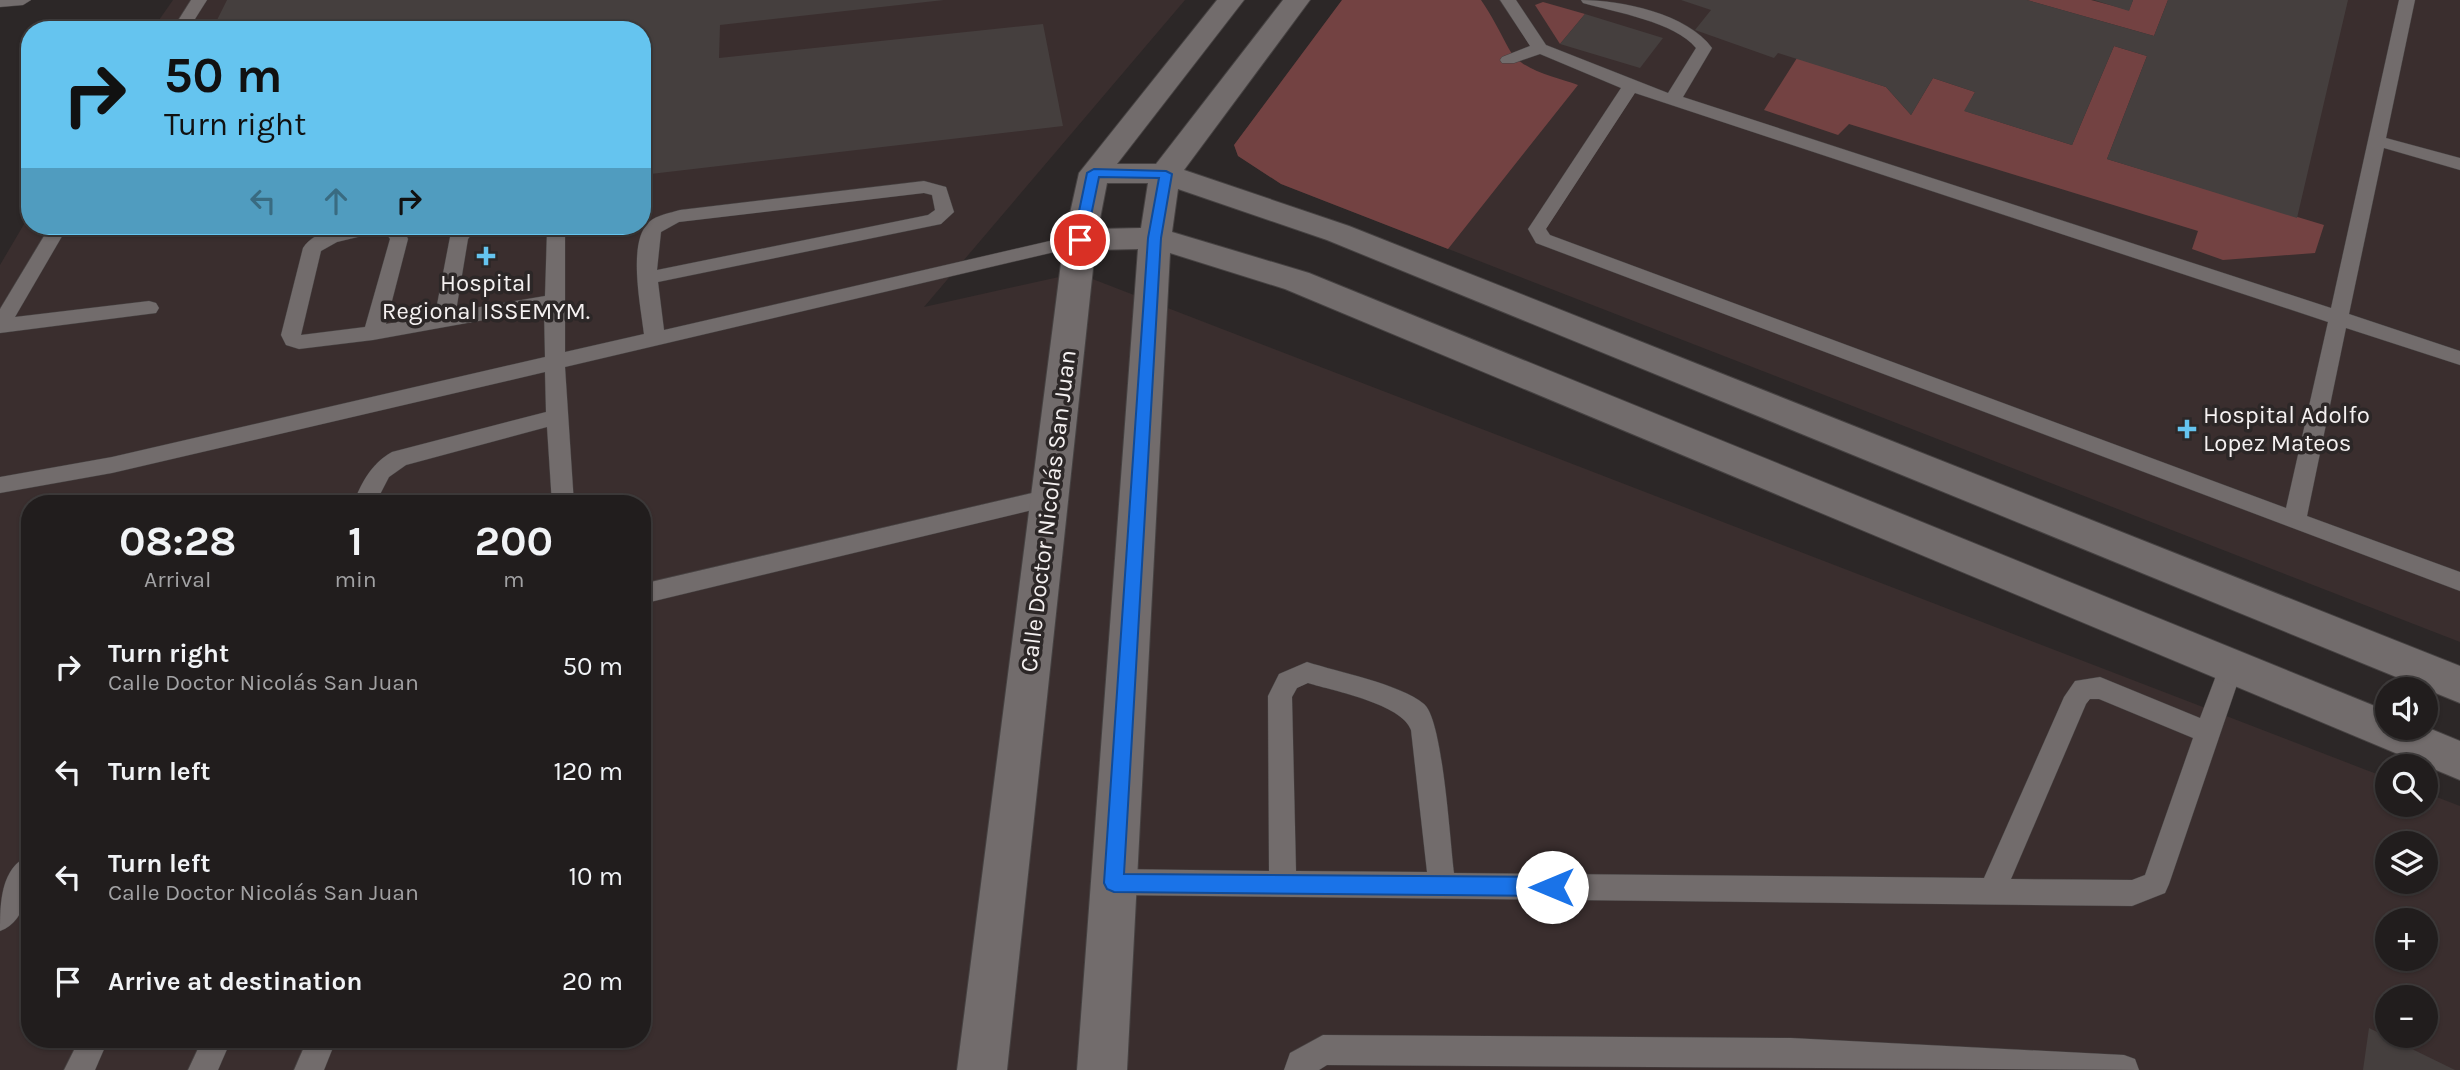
<!DOCTYPE html>
<meta charset="utf-8">
<style>
:root{--surface:#211d1d;--page:#292626;--text:#f1f3f6;--muted:#a2a2a4;--line:#3e3b3b}
body{margin:0;font-family:Karla,sans-serif;background:var(--page);color:var(--text);height:100vh;display:flex;flex-direction:column;font-size:26px;white-space:nowrap}
*{box-sizing:border-box;margin:0}
p{font-size:23px;color:var(--muted)}
.icon{flex:none;width:38px;height:38px;fill:none;stroke:currentColor;stroke-width:2;stroke-linecap:round;stroke-linejoin:round}
.map{position:relative;flex:1;overflow:hidden}
.details{position:absolute;left:21px;top:495px;width:630px;height:553px;display:flex;flex-direction:column;background:var(--surface);border-radius:28px;box-shadow:0 2px 5px #0004,0 0 0 2px var(--line)}
.details>*{flex:none}
.banner{position:absolute;left:21px;top:21px;width:630px;height:214px;border-radius:28px;box-shadow:0 2px 5px #0004,0 0 0 2px var(--line);background:#65c4ef;color:#111;overflow:hidden}
.buttons{position:absolute;left:2375px;top:677px;display:grid;gap:14px}
.buttons a{display:grid;place-items:center;width:63px;height:63px;border-radius:50%;background:var(--surface);box-shadow:0 2px 5px #0004,0 0 0 2px var(--line);font-size:35px}
.pin{position:absolute;display:grid;place-items:center;width:60px;height:60px;color:#fff;margin:-30px;border:4px solid #fff;border-radius:50%;box-shadow:0 2px 7px #0007}
.me{position:absolute;width:77px;margin:-38px;rotate:270deg;stroke-linejoin:round;filter:drop-shadow(0 0 5px #0008)}
.turn{display:flex;align-items:center;gap:24px;height:147px;padding:0 28px;font-size:32px}
.turn .icon{width:91px;height:91px;stroke-width:2.5}
.turn b{display:block;font-size:49px;line-height:60px}
.lanes{display:flex;align-items:center;height:66px;padding:0 28px;background:#0003;justify-content:center;gap:35px;direction:ltr}
.lanes .off{opacity:.35}
.eta{display:flex;justify-content:space-evenly;align-items:center;height:119px;text-align:center}
.eta b{font-size:42px;font-weight:700;line-height:49px}
ul{padding:0;list-style:none}
li{display:flex;align-items:center;gap:21px;height:105px;padding:0 28px}
li div{flex:1}
li b{display:block;font-size:26px}
li em{font-style:normal}
.map>svg:first-child{display:block}
.built{fill:#3a2e2e;fill-rule:evenodd}
.green{fill:#734242}
.building{fill:#453f3e}
.lines{fill:none;stroke-linecap:round;stroke-linejoin:round}
.service-casing{stroke:#464242;stroke-width:1}
.minor-casing{stroke:#464242;stroke-width:2}
.service{fill:#726c6c;fill-rule:evenodd}
.minor{fill:#726c6c;fill-rule:evenodd}
.route{fill:#1a73e8;stroke:#114b97;stroke-width:2}
.poi-dot{fill:#65c4ef;stroke:#2c2727;stroke-width:2.5}
.labels{text-anchor:middle;stroke-width:7;stroke-linejoin:round;paint-order:stroke}
.poi-label{font-size:24px;fill:#f5f1f1;stroke:#2c2727}
.street-label{font-size:24px;fill:#f5f1f1;stroke:#2c2727}
</style>
<div class="map">
<svg width="2460" height="1070" viewBox="0 0 2460 1070">
<rect width="100%" height="100%" fill="#2c2727"/>
<!-- built -->
<g class="built">
<path d="M173,0H1185L924,307L1077,273L2387,778V805H2426V793L2460,806V1070H0V265L30,214V226H642V30H152ZM30,504H642V1040H30ZM2387,844H2426V882H2387ZM2387,920H2426V959H2387ZM2387,998H2426V1036H2387Z"/>
<path d="M1342,0H2460V642L1281,184L1238,156L1234,145Z"/>
</g>
<!-- green -->
<g class="green">
<path d="M1342,0H1481C1492,16 1500,32 1509,49C1521,71 1556,77 1578,85L1448,249L1281,184L1238,156L1234,145Z"/>
<path d="M2027,0H2091L2129,10L2133,0H2168L2154,36Z"/>
<path d="M1543,2L1585,14L1560,44L1535,5Z"/>
<path d="M2114,46L2147,56L2107,159L2324,225L2315,253L2223,260L2192,249L2198,231L1849,124L1838,135L1764,110L1797,58L1886,87L1911,115L1933,78L1975,92L1965,111L2072,145Z"/>
</g>
<!-- building -->
<g class="building">
<path d="M227,0H944L720,25L719,58L1043,24L1063,126L642,175V30H212Z"/>
<path d="M1681,0H2027L2154,36L2168,0H2348L2297,218L2107,159L2147,56L2114,46L2072,145L1964,111L1975,92L1933,78L1911,115L1886,87L1778,53L1774,58L1695,30L1711,10Z"/>
<path d="M2094,0H2133L2129,11Z"/>
<path d="M1585,14L1663,38L1640,68L1560,44Z"/>
<path d="M118,226H194V227L113,237Z"/>
<path d="M2369,1028L2455,1070H2363Z"/>
</g>
<g class="lines">
<!-- service casing -->
<g class="service-casing">
<g id="service">
<path d="M0,0H31L23,5L0,7Z"/>
<path d="M191,0H207L188,30H172Z"/>
<path d="M1500,0H1516L1546,45L1668,93L1696,48C1675,22 1615,12 1583,3L1581,0C1621,0 1688,14 1712,48L1683,97L2331,308L2399,0H2415L2386,138L2460,158V170L2384,148L2349,314L2460,351V365L2346,328L2307,516L2460,572V591L1536,243L1528,229L1621,88L1540,54L1514,63H1502L1500,60L1502,57L1530,46ZM1635,93L2328,322L2286,508L1550,235L1546,229Z"/>
<path d="M924,181L946,187L954,212L941,224L658,282L664,330L1080,234L1087,236L1089,240L1087,244L1080,246L565,367L574,504H552L547,427L406,465L389,477L375,504H353C362,482 371,464 392,452L546,412L545,372L112,473L0,493V477L112,457L545,357L544,309L373,340L299,349L286,345L281,335L303,248C320,221 374,226 402,226L408,239L386,324L435,315L450,237L459,226H478L468,239L456,311L545,296L547,231L544,226H563L565,230V352L644,334C641,307 627,242 649,222C657,215 670,213 680,210ZM924,193L932,195L935,210L928,215L657,270L661,232L679,222ZM362,236H388L390,239L365,327L301,335L321,251L337,242Z"/>
<path d="M50,226H68L15,317L149,301L156,303L159,308L156,313L0,333V309Z"/>
<path d="M1049,489L1057,492L1060,498L1057,504L642,604V584Z"/>
<path d="M2231,657L2240,660L2243,667L2169,884L2165,893L2132,906L1114,895L1104,891L1100,882L1104,873L1114,869L1269,871L1268,696L1279,674L1307,662C1338,672 1400,684 1424,704C1443,720 1450,843 1454,873L1984,878L2064,697L2075,681L2100,677L2200,718L2222,660ZM1308,683C1334,691 1402,704 1411,730L1427,872L1296,871L1292,697L1297,688ZM2090,699H2099L2193,738L2145,875L2132,880L2011,879L2086,704Z"/>
<path d="M30,855C30,882 29,920 0,931C0,905 0,867 30,855Z"/>
<path d="M1323,1035L1791,1038L2124,1055L2135,1059L2139,1070L1327,1065L1319,1070H1284L1290,1053Z"/>
<path d="M79,1040H108L95,1070H64Z"/>
<path d="M202,1040H231L218,1070H188Z"/>
<path d="M307,1040H336L324,1070H294Z"/>
</g>
</g>
<!-- minor casing -->
<g class="minor-casing">
<path id="minor" d="M1217,0H1244L1117,164H1156L1283,0H1310L1184,170L1349,226L2460,666V703L1327,240L1178,189L1172,232L1309,273L2387,711V728L2426,727L2460,741V780L1285,289L1170,253L1127,1070H1077L1138,249L1095,250L1007,1070H957L1064,240L1079,173ZM1107,183H1148L1141,228L1098,229Z"/>
</g>
<!-- service -->
<use href="#service" class="service"/>
<!-- minor -->
<use href="#minor" class="minor"/>
</g>
<!-- route -->
<path class="route" d="M1094,169L1166,171L1172,174L1161,238L1124,874L1552,877L1559,880L1561,887L1559,893L1552,896L1114,892L1107,889L1104,883L1148,238L1159,178L1099,177L1086,240L1080,245L1073,240L1087,173Z"/>
<!-- markers -->
<g class="poi-dot">
<path d="M482.5 245.5h7v7h7v7h-7v7h-7v-7h-7v-7h7z"/>
<path d="M2183.5 418.5h7v7h7v7h-7v7h-7v-7h-7v-7h7z"/>
</g>
<g class="labels">
<!-- poi labels -->
<g class="poi-label">
<text x="486" y="291">Hospital<tspan x="486" dy="28">Regional ISSEMYM.</tspan></text>
<text x="2203" y="423" text-anchor="start">Hospital Adolfo<tspan x="2203" dy="28">Lopez Mateos</tspan></text>
</g>
<!-- street labels -->
<g class="street-label">
<text transform="translate(1048 511) rotate(-83)" y="8">Calle Doctor Nicolás San Juan</text>
</g>
</g>
</svg>
<div class="buttons">
<a><svg class="icon" aria-label="sound" viewBox="0 0 24 24"><path d="M4 9h4l5-4v14l-5-4H4zM17 9q2 3 0 6"/></svg></a>
<a><svg class="icon" aria-label="search" viewBox="0 0 24 24"><circle cx="10" cy="10" r="6"/><path d="M15 15l6 6"/></svg></a>
<a><svg class="icon" aria-label="layers" viewBox="0 0 24 24"><path d="M12 4l9 5-9 5-9-5zM3 14l9 5 9-5"/></svg></a>
<a>+</a>
<a>−</a>
</div>
<div class="pin" style="left:1080px;top:240px;background:#d93025"><svg class="icon" aria-label="arrive" viewBox="0 0 24 24"><path d="M6 21V4h12l-3 4 3 4H6"/></svg></div>
<svg class="me" style="left:1552px;top:887px" viewBox="-20 -20 40 40"><circle r="19" fill="#fff"/><path d="M0-13L10 11 0 6-10 11z" fill="#1a73e8"/></svg>
<div class="banner">
<div class="turn"><svg class="icon" aria-label="right" viewBox="0 0 24 24"><path d="M7 20v-9h11M14 6l5 5-5 5"/></svg><div><b>50 m</b>Turn right</div></div>
<div class="lanes"><svg class="icon off" aria-label="left" viewBox="0 0 24 24"><path d="M17 20v-9H6M10 6l-5 5 5 5"/></svg><svg class="icon off" aria-label="ahead" viewBox="0 0 24 24"><path d="M12 20V5M6 11l6-6 6 6"/></svg><svg class="icon" aria-label="right" viewBox="0 0 24 24"><path d="M7 20v-9h11M14 6l5 5-5 5"/></svg></div>
</div>
<section class="details">
<div class="eta">
<div><b>08:28</b><p>Arrival</p></div>
<div><b>1</b><p>min</p></div>
<div><b>200</b><p>m</p></div>
</div>
<ul>
<li><svg class="icon" aria-label="right" viewBox="0 0 24 24"><path d="M7 20v-9h11M14 6l5 5-5 5"/></svg><div><b>Turn right</b><p>Calle Doctor Nicolás San Juan</p></div><em>50 m</em></li>
<li><svg class="icon" aria-label="left" viewBox="0 0 24 24"><path d="M17 20v-9H6M10 6l-5 5 5 5"/></svg><div><b>Turn left</b></div><em>120 m</em></li>
<li><svg class="icon" aria-label="left" viewBox="0 0 24 24"><path d="M17 20v-9H6M10 6l-5 5 5 5"/></svg><div><b>Turn left</b><p>Calle Doctor Nicolás San Juan</p></div><em>10 m</em></li>
<li><svg class="icon" aria-label="arrive" viewBox="0 0 24 24"><path d="M6 21V4h12l-3 4 3 4H6"/></svg><div><b>Arrive at destination</b></div><em>20 m</em></li>
</ul>
</section>
</div>
